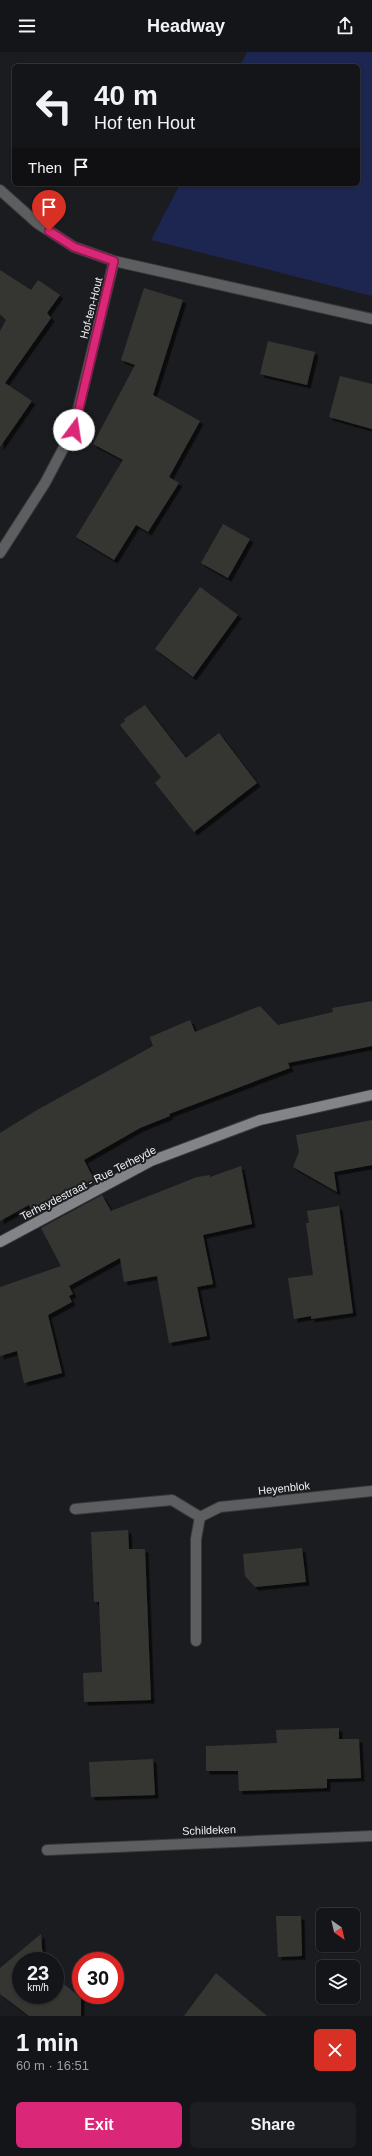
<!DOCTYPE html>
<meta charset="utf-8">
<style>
:root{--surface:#141518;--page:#1d1e21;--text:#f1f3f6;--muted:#9d9fa2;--line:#333437;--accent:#db2777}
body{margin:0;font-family:Helvetica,sans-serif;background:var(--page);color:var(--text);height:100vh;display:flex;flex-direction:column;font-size:15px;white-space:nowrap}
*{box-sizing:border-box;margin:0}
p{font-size:13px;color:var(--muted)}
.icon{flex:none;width:22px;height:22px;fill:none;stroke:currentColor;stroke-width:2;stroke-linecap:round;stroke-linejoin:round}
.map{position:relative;height:1964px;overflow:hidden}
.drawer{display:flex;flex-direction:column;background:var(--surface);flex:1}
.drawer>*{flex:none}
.guide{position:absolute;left:12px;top:12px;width:348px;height:122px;border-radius:6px;box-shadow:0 1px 3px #0004,0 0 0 1px var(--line);background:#141518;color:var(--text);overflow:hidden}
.needle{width:26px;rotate:146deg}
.fabs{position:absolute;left:316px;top:1856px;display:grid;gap:8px}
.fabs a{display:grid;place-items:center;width:44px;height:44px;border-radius:6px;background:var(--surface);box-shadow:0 1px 3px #0004,0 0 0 1px var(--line);font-size:20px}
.speed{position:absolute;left:12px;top:1900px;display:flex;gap:8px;font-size:20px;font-weight:700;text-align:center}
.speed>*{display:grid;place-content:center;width:52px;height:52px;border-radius:50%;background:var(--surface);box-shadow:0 1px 3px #0004,0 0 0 1px var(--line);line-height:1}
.speed small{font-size:10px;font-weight:400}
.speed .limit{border:6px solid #d22;background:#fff;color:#111}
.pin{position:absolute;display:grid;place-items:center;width:34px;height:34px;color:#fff;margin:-41px -17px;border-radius:50% 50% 50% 0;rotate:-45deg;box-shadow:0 0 4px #0007}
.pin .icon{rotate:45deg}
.me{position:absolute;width:44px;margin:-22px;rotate:14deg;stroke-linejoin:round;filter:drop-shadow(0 0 3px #0008)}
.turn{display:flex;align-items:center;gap:14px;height:84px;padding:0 16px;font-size:18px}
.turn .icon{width:52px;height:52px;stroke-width:2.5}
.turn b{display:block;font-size:28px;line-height:34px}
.then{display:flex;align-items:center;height:38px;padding:0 16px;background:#0003;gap:8px;font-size:15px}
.round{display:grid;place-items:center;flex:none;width:42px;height:42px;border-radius:6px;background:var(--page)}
.summary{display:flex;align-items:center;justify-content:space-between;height:68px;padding:0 16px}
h1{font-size:24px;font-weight:800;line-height:30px}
.cta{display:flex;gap:8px;margin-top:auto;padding:8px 16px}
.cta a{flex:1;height:46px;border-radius:6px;background:var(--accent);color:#fff;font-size:16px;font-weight:800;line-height:46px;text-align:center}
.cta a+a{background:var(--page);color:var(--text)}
header{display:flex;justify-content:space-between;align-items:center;height:52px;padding:0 16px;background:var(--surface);font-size:18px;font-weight:800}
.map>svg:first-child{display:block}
.green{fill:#1d2650}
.building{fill:#363632;filter:url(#shadow)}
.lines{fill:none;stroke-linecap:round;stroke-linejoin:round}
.street-casing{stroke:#393a3e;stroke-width:12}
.secondary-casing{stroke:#393a3e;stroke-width:12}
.street{stroke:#5d5e60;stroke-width:10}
.secondary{stroke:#838487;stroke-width:10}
.route-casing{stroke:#8e194d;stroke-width:10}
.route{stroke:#db2777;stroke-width:7}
.labels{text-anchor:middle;stroke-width:4;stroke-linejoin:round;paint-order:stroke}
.street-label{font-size:11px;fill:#eff0f3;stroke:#1b1c20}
</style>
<header><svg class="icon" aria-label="menu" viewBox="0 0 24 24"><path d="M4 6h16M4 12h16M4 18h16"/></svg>Headway<svg class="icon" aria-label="share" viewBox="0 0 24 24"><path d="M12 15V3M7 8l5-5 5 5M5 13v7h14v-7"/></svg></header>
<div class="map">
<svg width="372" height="1964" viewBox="0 0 372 1964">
<defs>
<filter id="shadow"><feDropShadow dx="3.5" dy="3.5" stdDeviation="0" flood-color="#0009"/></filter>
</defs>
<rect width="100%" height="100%" fill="#1b1c20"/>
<!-- green -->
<path class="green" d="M247,0H372V244L151,188L180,132H358V14H240Z"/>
<!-- building -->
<g class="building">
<path d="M0,218L31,238L38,228L60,243L47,261L51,266L5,331L32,349L0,395V279L6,268L0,262Z"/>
<path d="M144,236L183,248L153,343L200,369L169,425L179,431L148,480L136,473L114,508L76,485L123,408L93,392L135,313L121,308Z"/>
<path d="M268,289L315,300L307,333L260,322Z"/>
<path d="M340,324L372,332V377L329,365Z"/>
<path d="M223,472L250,487L228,526L201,511Z"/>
<path d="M200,535L238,563L193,625L155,597Z"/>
<path d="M145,653L186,706L219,681L257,731L194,780L155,731L161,725L120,673L125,669L124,667Z"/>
<path d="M372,949V994L288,1011L290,1016L169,1062L170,1064L140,1076L84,1108L96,1131L35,1164L29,1153L0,1169V1081L37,1058L153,994L150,985L190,968L195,980L260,954L278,973L333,960L332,956Z"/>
<path d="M372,1068V1113L334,1120L337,1140L293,1115L299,1100L296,1083Z"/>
<path d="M241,1114L252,1172L203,1183L213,1232L197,1235L207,1284L169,1291L157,1224L124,1230L120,1206L69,1234L73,1242L69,1244L72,1250L48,1263L62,1321L24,1331L17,1299L0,1304V1235L61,1214L41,1176L102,1143L111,1159L197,1125L210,1123V1125Z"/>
<path d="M339,1154L353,1261L311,1267V1264L294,1267L288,1226L313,1223L306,1171H309L307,1159Z"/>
<path d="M128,1478L129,1497H145L151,1648L84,1650L83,1621L102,1620L99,1550H94L91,1480Z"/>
<path d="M302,1496L306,1530L255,1535L245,1524L243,1502Z"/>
<path d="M339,1676V1687H359L361,1726L327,1727V1736L239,1739L238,1719H206V1694L277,1691L276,1678Z"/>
<path d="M153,1707L155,1743L91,1745L89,1710Z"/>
<path d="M276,1864H301L302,1904L278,1905Z"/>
<path d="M41,1882L43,1909H21V1943H55V1925L81,1946V1964H29L0,1942V1916Z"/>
<path d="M216,1921L267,1964H184Z"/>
</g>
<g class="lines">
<!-- street casing -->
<g class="street-casing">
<g id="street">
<path d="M0,138L37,171L74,195L114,209L372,267"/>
<path d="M0,501L45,431L73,378L114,209"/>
<path d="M75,1457L172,1448L200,1465"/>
<path d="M196,1589V1487L200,1465L220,1455L372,1439"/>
<path d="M47,1798L372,1784"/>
</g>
</g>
<!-- secondary casing -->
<g class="secondary-casing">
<path id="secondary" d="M0,1190L151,1109L260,1068L372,1043"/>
</g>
<!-- street -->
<use href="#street" class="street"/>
<!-- secondary -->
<use href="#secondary" class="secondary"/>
</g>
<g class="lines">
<!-- route casing -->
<g class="route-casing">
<path id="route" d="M49,179L74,195L114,209L74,378"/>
</g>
<!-- route -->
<use href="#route" class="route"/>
</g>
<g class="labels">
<!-- street labels -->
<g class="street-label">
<text transform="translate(91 256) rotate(-76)" y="4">Hof-ten-Hout</text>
<text transform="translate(88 1131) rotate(-27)" y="4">Terheydestraat - Rue Terheyde</text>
<text transform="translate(284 1436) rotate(-6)" y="4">Heyenblok</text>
<text transform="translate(209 1778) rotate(-2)" y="4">Schildeken</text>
</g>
</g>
</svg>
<div class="fabs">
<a><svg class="needle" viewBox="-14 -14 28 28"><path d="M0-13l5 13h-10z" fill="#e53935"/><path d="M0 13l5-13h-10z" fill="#9d9fa2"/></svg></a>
<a><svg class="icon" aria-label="layers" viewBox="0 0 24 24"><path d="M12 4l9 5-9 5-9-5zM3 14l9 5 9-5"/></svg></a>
</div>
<div class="speed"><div>23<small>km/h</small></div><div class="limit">30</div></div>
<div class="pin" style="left:49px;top:179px;background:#d93025"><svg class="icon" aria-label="arrive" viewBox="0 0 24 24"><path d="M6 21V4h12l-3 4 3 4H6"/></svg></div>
<svg class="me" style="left:74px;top:378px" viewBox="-20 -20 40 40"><circle r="19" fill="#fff"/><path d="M0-13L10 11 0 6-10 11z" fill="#db2777"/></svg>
<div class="guide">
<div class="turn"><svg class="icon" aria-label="left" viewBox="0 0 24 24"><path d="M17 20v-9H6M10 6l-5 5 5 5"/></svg><div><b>40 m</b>Hof ten Hout</div></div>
<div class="then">Then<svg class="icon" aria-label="arrive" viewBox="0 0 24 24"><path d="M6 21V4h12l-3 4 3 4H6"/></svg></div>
</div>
</div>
<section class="drawer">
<div class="summary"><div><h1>1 min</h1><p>60 m · 16:51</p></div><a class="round" style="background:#d93025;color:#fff"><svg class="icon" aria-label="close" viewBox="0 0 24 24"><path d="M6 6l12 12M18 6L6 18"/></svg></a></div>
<div class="cta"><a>Exit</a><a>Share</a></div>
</section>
